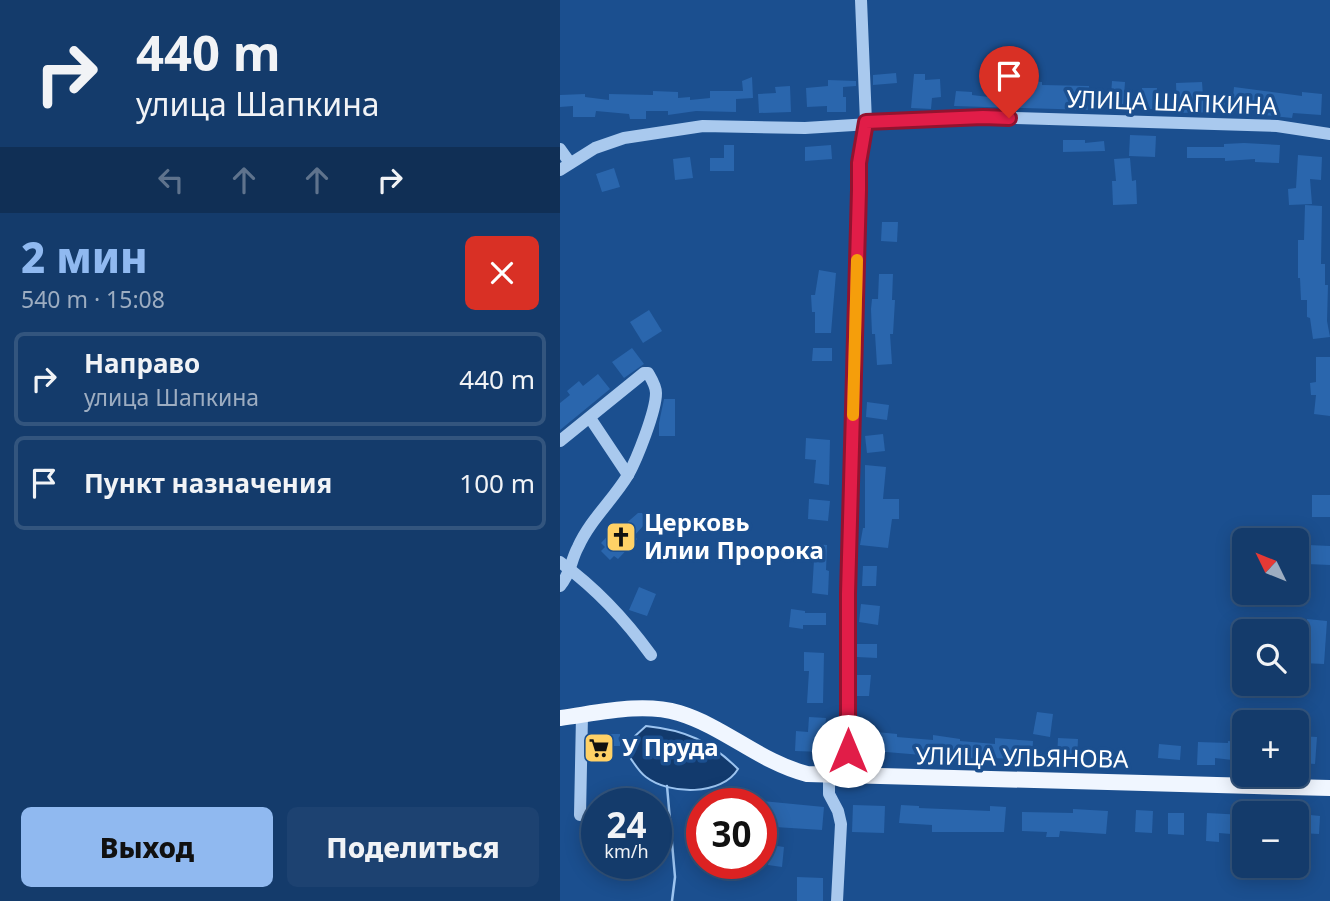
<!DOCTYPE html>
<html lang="ru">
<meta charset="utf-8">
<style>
:root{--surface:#143b6b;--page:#1d4271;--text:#f1f3f6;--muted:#9dadc1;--line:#33557e;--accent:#90b9f0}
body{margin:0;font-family:"Noto Sans",sans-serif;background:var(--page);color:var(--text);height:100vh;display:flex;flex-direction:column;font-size:26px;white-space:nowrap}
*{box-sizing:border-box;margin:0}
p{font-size:23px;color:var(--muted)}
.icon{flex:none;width:38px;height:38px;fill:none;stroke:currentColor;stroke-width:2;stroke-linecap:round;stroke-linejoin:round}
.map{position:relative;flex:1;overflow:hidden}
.sheet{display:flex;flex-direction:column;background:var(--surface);width:560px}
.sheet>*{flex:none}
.banner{background:#143b6b;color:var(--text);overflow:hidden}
.needle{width:46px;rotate:313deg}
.tools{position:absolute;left:672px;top:528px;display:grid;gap:14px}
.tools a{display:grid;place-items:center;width:77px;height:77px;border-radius:10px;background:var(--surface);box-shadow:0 4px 18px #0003,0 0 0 2px var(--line);font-size:35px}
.speed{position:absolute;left:21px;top:788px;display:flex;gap:14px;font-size:35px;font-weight:700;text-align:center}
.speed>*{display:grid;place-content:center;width:91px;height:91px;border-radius:50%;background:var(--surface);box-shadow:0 4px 18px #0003,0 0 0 2px var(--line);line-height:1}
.speed small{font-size:18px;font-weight:400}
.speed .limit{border:10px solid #d22;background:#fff;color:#111}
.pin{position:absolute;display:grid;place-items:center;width:60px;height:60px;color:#fff;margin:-72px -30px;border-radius:50% 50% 50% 0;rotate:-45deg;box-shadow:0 0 7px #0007}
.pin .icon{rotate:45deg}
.me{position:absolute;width:77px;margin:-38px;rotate:0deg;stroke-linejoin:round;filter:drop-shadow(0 0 5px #0008)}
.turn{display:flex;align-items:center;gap:24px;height:147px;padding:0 21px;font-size:32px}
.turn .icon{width:91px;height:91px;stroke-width:2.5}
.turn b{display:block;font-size:49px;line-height:60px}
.lanes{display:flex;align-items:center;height:66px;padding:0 21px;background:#0003;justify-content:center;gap:35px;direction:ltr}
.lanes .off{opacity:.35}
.round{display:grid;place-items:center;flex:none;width:74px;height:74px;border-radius:10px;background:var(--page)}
.summary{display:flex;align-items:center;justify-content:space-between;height:119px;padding:0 21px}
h1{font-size:42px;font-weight:800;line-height:52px;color:var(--accent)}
.action{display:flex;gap:14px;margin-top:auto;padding:14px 21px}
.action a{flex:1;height:80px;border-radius:10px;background:var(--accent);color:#111;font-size:28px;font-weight:800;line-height:80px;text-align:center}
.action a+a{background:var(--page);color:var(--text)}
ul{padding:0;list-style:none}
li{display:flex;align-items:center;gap:21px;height:94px;margin:0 14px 10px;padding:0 7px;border:4px solid var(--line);border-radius:10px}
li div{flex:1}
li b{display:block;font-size:26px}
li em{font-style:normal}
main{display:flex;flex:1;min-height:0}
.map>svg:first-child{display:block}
.water{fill:#123a6d;stroke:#9cc4f0;stroke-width:2}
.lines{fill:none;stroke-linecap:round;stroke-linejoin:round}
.stream{stroke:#9cc4f0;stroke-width:2.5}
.building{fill:#2a66ad}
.minor{stroke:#a9c9ee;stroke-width:12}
.major{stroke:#f0f6ff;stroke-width:16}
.route-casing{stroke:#92132f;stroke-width:18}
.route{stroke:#e11d48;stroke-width:12}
.slow{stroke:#f59e0b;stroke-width:12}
.labels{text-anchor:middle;stroke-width:7;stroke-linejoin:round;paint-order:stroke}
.street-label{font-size:24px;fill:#fff;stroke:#1b4f8f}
.poi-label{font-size:24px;font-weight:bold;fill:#fff;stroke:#1b4f8f;text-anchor:start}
</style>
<main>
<section class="sheet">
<div class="banner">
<div class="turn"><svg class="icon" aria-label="right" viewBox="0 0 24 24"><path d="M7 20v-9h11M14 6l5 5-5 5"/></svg><div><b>440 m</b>улица Шапкина</div></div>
<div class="lanes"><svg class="icon off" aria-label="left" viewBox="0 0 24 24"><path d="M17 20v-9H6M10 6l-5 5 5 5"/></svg><svg class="icon off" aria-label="ahead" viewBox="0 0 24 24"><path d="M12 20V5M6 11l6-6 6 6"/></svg><svg class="icon off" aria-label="ahead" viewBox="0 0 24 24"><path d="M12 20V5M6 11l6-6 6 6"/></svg><svg class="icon" aria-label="right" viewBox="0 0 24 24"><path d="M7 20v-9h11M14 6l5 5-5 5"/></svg></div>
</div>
<div class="summary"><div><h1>2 мин</h1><p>540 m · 15:08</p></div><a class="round" style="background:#d93025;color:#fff"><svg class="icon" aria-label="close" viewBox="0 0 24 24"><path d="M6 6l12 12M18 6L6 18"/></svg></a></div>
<ul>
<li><svg class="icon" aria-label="right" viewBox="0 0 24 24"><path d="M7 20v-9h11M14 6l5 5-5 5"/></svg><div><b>Направо</b><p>улица Шапкина</p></div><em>440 m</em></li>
<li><svg class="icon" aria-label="arrive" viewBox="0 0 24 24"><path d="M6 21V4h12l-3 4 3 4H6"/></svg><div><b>Пункт назначения</b></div><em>100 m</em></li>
</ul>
<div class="action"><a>Выход</a><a>Поделиться</a></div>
</section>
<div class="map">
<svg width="770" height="901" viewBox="0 0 770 901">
<rect width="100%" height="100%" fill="#1b4f8f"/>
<!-- water -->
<path class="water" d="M86,726C125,730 150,741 178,769C162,796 109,795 86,777C79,772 74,763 69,756L75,736Z"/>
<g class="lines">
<!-- stream -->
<path class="stream" d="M107,786L115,877L112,901"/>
</g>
<!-- building -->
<g class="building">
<path d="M336,73L337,83L313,85V75Z"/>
<path d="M354,74H365V80L380,79L381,97L372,98L371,109L351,108Z"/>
<path d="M192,77L193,98L176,99V112L136,111L108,115V111H86V119H70L69,114L36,111L35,117H13V106L0,107V95L25,94V97L49,100V94L93,95V91L118,92V98L130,97V100L150,98V91H183L182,81Z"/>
<path d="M268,80L296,81V86L283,87V97H286V112H267V106L247,107L246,88L268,86Z"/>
<path d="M469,81L482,82V85L529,86V110L394,106L396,91L412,92V95L454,100L455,83H469Z"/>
<path d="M552,81L565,82L563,111L550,110Z"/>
<path d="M642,82L643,96L673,97L674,87L742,96V92L762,94L761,115L733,113L732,118L704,115L705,111L661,106L660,112L617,113L616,83Z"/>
<path d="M230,86L231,112L199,113L198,94L216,93L215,87Z"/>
<path d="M582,88H597L596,109H582Z"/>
<path d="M570,135L596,136L595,157L569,156Z"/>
<path d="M503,140H525V143L544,141L545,151L503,152Z"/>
<path d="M684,143L720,145L719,163L695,162V159L665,161V158H627V147H664V144Z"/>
<path d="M164,145H174V171H150V158H164Z"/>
<path d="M271,145L272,159L245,161V147Z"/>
<path d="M738,155L762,157L761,180L750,179L752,204L729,205L728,189L736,188Z"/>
<path d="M130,157L133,178L115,180L113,159Z"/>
<path d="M570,158L572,181L576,180L577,204L553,205L552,181H556L554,159Z"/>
<path d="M54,168L60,187L42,192L36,174Z"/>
<path d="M745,205L762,206L761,264H765V285H768L767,321L770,337L753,339L750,318L747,317V300H741L740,278H738V240H744Z"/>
<path d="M322,222H338L337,242L321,241Z"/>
<path d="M259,270L276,273L271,333H255V312H252L251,295H255Z"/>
<path d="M319,274H333L332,300H335L333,334H330L332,364L317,365L315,334H312L311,309L312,299H318Z"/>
<path d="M89,310L102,331L83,343L70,322Z"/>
<path d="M72,348L84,364L64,378L52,362Z"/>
<path d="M253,348H272V361H252Z"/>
<path d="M756,357H770V416L754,414L756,395H751L750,383L756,382Z"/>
<path d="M38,374L50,389L0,430V403L10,395L7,391L19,381L23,386Z"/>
<path d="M104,399H115V436H99V423Z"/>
<path d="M307,402L329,405L327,420L306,417Z"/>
<path d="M323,434L325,451L307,453L305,436Z"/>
<path d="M246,438L270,440L269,485L254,483L256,460L245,459Z"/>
<path d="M305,465L326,467L323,499H339V519H332L328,548L300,545L303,528H305Z"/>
<rect x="752" y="495" width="18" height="22"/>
<path d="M249,499L270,501L268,521L248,519Z"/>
<path d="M78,513H82L86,518L84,525L74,536L77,539L58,559L54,556L50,560L41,551L45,547L41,543L60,523L63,526Z"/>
<path d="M250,544L267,545L266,570L269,571L268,595L252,593L254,560H250Z"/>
<path d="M748,545L770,546V565L747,564Z"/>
<path d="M303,566H317L316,586H302Z"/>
<path d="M79,587L96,594L87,616L69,610Z"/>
<path d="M301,604L320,606L318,625L299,622Z"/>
<path d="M231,609L245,611V613H266V625H243V629L229,627Z"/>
<path d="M747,619L767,621L764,664L743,663Z"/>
<path d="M297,644H317V658L297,657Z"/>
<path d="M244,652L264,653L263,703H247L249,671H244Z"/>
<path d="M297,675H311L309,696H297Z"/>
<path d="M477,712L493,714L490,737L473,734Z"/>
<path d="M249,717L266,718L265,729H263V752L235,751L236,731L248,732Z"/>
<path d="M316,732L337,734V737L373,740V735L400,739V741L435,744V738L473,741L472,759L426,758V760L362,752V755L314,751Z"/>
<path d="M49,734H60V746H47L48,756L32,758L30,740L49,738Z"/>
<path d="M737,736L757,737L755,764L741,763L742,749H737Z"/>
<path d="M498,738L518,739L517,760L497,759Z"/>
<path d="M668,741L682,742L681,761L655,758V765H637L638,742L668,743Z"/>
<path d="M599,744L621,746L620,760L598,758Z"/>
<path d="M201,801L264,807L262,830L215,827L216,818L201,817Z"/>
<path d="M293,805L325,806L324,833L292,832Z"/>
<path d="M341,805L359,806V808L430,811V806L446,807L444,832H372V825L339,823Z"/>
<path d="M513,809L548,811L546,834L500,831L499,837H486L487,832L462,831V812L513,813Z"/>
<path d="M576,810L593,811L592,833L575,832Z"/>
<path d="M608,813H624V835L608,834Z"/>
<path d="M647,813L684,815L683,835L659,833V842L646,841Z"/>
<path d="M741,814L760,816L759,834L740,833Z"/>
<path d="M210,845L224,847L222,867L208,865Z"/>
<path d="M237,877L263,878V901H237Z"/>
</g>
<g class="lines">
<!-- minor -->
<g class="minor">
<path d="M0,149L10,163"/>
<path d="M0,170L35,148L64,138L143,126L245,128L423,117L717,126L770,134"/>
<path d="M30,418L68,475"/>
<path d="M0,441L84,373H88C92,380 96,386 96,393C96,411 77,459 68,475C53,500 30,520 18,547C10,562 12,571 0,586"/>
<path d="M0,562C36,588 65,619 91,655"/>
<path d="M269,776V794L278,811L281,824L277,901"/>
<path d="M288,777V594L299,163L306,122L301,0"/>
<path d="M20,815L22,716"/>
</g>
<!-- major -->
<path class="major" d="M0,718C38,713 82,702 119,713C165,727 200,762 247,774L770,788"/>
</g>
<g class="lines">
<!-- route casing -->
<g class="route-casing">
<path id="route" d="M288,751V594L299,190V163L306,122L423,117L449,118"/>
</g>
<!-- route -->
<use href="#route" class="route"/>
<!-- slow -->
<path class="slow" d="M293,415L297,260"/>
</g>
<!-- icons -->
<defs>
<g id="church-square" transform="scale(1.575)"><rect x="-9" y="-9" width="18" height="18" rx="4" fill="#ffd166" stroke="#1b4f8f"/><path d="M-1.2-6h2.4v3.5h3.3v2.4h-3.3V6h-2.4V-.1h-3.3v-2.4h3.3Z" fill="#111"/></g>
<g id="supermarket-square" transform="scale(1.575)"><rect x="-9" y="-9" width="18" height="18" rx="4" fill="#ffd166" stroke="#1b4f8f"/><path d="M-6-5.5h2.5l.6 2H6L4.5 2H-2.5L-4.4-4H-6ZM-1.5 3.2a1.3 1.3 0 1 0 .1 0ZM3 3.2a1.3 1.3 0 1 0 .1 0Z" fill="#111"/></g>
</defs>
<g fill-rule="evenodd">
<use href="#church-square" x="61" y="537"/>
<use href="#supermarket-square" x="39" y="748"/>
</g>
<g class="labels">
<!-- street labels -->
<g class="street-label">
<text transform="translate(612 103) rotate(2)" y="8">УЛИЦА ШАПКИНА</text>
<text transform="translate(462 758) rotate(1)" y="8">УЛИЦА УЛЬЯНОВА</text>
</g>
<!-- poi labels -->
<g class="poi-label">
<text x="84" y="531">Церковь<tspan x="84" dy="28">Илии Пророка</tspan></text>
<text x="62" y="756">У Пруда</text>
</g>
</g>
</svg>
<div class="tools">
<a><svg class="needle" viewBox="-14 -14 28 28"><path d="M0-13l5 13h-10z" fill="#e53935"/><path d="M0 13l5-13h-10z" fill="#9dadc1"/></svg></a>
<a><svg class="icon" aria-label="search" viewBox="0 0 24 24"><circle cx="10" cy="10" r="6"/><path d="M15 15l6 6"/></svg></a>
<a>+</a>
<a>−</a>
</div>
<div class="speed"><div>24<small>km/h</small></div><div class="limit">30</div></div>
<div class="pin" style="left:449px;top:118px;background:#d93025"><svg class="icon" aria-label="arrive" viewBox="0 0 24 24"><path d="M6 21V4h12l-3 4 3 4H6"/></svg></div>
<svg class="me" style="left:288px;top:751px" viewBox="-20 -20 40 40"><circle r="19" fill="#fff"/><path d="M0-13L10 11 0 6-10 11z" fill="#e11d48"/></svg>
</div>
</main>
